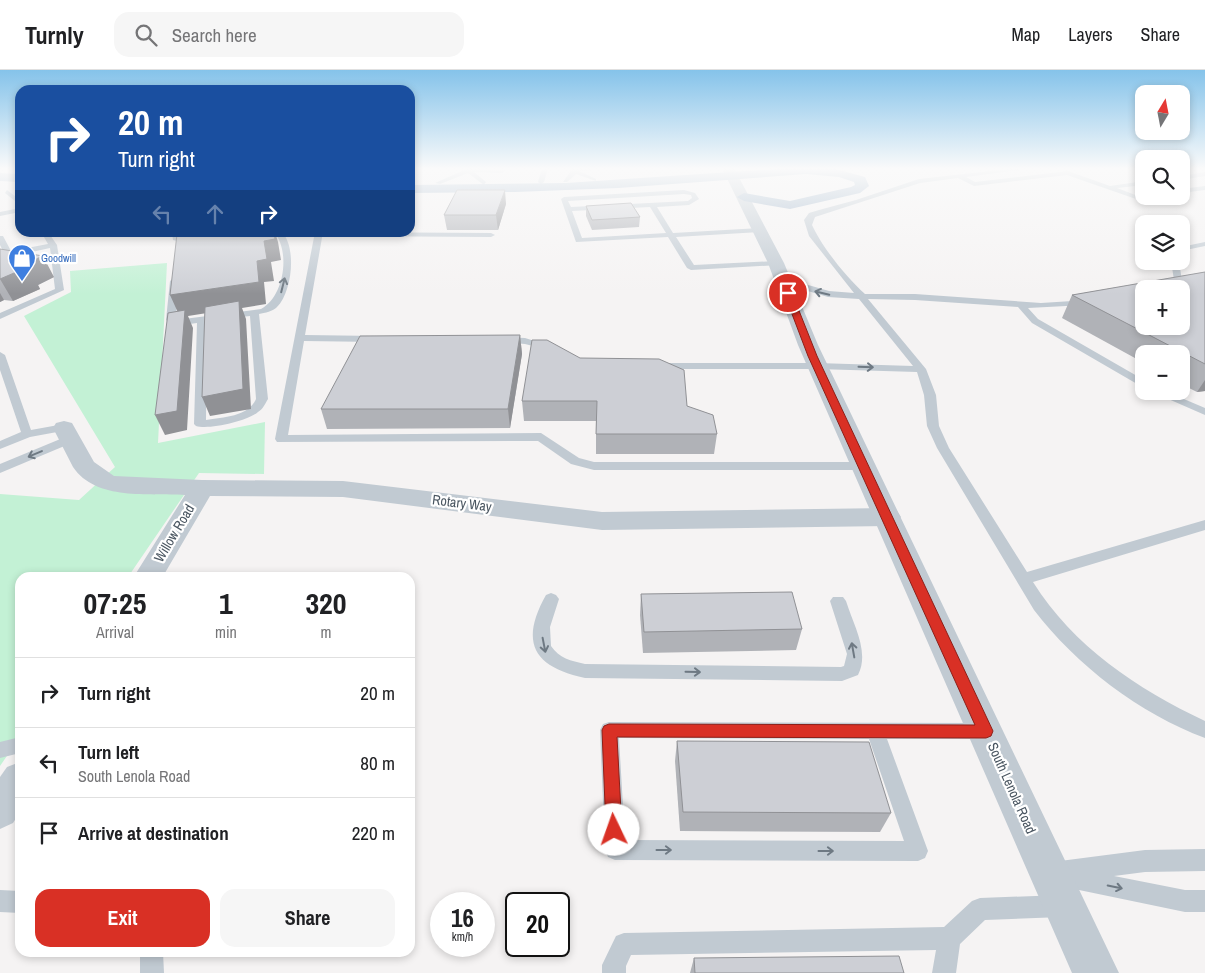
<!DOCTYPE html>
<meta charset="utf-8">
<style>
:root{--surface:#fff;--page:#f6f6f6;--text:#202124;--muted:#757577;--line:#e0e0e0;--accent:#d93025}
body{margin:0;font-family:"Archivo Narrow",sans-serif;background:var(--page);color:var(--text);height:100vh;display:flex;flex-direction:column;font-size:19px;white-space:nowrap}
*{box-sizing:border-box;margin:0}
p{font-size:16px;color:var(--muted)}
.icon{flex:none;width:28px;height:28px;fill:none;stroke:currentColor;stroke-width:2;stroke-linecap:round;stroke-linejoin:round}
.map{position:relative;flex:1;overflow:hidden}
.side{position:absolute;left:15px;top:502px;width:400px;height:385px;display:flex;flex-direction:column;background:var(--surface);border-radius:15px;box-shadow:0 2px 8px #0003}
.side>*{flex:none}
.banner{position:absolute;left:15px;top:15px;width:400px;height:152px;border-radius:15px;box-shadow:0 2px 8px #0003;background:#1a4fa0;color:#fff;overflow:hidden}
.needle{width:32px;rotate:10deg}
.buttons{position:absolute;left:1135px;top:15px;display:grid;gap:10px}
.buttons a{display:grid;place-items:center;width:55px;height:55px;border-radius:10px;background:var(--surface);box-shadow:0 2px 8px #0003;font-size:25px}
.speed{position:absolute;left:430px;top:822px;display:flex;gap:10px;font-size:25px;font-weight:700;text-align:center}
.speed>*{display:grid;place-content:center;width:65px;height:65px;border-radius:50%;background:var(--surface);box-shadow:0 2px 8px #0003;line-height:1}
.speed small{font-size:12px;font-weight:400}
.speed .limit{border:2px solid #111;border-radius:8px;background:#fff;color:#111}
.pin{position:absolute;display:grid;place-items:center;width:42px;height:42px;color:#fff;margin:-21px;border:2px solid #fff;border-radius:50%;box-shadow:0 1px 5px #0007}
.me{position:absolute;width:55px;margin:-28px;rotate:357deg;stroke-linejoin:round;filter:drop-shadow(0 0 4px #0008)}
.turn{display:flex;align-items:center;gap:18px;height:105px;padding:0 20px;font-size:22px}
.turn .icon{width:65px;height:65px;stroke-width:2.5}
.turn b{display:block;font-size:35px;line-height:42px}
.lanes{display:flex;align-items:center;height:48px;padding:0 20px;background:#0003;justify-content:center;gap:25px;direction:ltr}
.lanes .off{opacity:.35}
.eta{display:flex;justify-content:space-evenly;align-items:center;height:85px;text-align:center}
.eta b{font-size:30px;font-weight:700;line-height:35px}
.cta{display:flex;gap:10px;margin-top:auto;padding:10px 20px}
.cta a{flex:1;height:58px;border-radius:15px;background:var(--accent);color:#fff;font-size:20px;font-weight:700;line-height:58px;text-align:center}
.cta a+a{background:var(--page);color:var(--text)}
ul{padding:0;list-style:none}
li{display:flex;align-items:center;gap:15px;height:70px;padding:0 20px;border-top:1px solid var(--line)}
li div{flex:1}
li b{display:block;font-size:19px}
li em{font-style:normal}
header{display:flex;align-items:center;gap:30px;box-sizing:border-box;height:70px;padding:0 25px;background:var(--surface);border-bottom:1px solid var(--line)}
header strong{font-size:24px}
nav{display:flex;gap:28px;margin-inline-start:auto;font-size:18px}
.search{width:350px;height:45px;background:var(--page);display:flex;align-items:center;gap:12px;box-sizing:border-box;padding:0 18px;border-radius:15px;color:var(--muted);font-size:19px}
.map>svg:first-child{display:block}
.green{fill:#c3f1d5}
.lines{fill:none;stroke-linecap:round;stroke-linejoin:round}
.service{fill:#c1cad2;fill-rule:evenodd}
.minor{fill:#c1cad2;fill-rule:evenodd}
.tertiary{fill:#c1cad2;fill-rule:evenodd}
.trunk{fill:#9fb4c9;fill-rule:evenodd}
.wall{fill:#b0b2b7}
.shaded-wall{fill:#909195}
.building{fill:#cdcfd5;stroke:#909195;fill-rule:evenodd}
.oneway{stroke:#6e7983}
.route{fill:#d93025;stroke:#8d1f18}
.labels{text-anchor:middle;stroke-width:4.5;stroke-linejoin:round;paint-order:stroke}
.far-shop-label{font-size:11px;fill:#366cbe;stroke:#fff;text-anchor:start}
.street-label{font-size:14px;fill:#4a5661;stroke:#fff}
</style>
<header>
<strong>Turnly</strong>
<div class="search"><svg class="icon" aria-label="search" viewBox="0 0 24 24"><circle cx="10" cy="10" r="6"/><path d="M15 15l6 6"/></svg>Search here</div>
<nav><a>Map</a><a>Layers</a><a>Share</a></nav>
</header>
<div class="map">
<svg width="1205" height="903" viewBox="0 0 1205 903">
<rect width="100%" height="100%" fill="#f5f3f3"/>
<!-- green -->
<path class="green" d="M167,193L158,373L265,352L264,404L199,403L128,507L20,508V667L0,696V424L79,430L115,397L24,246L71,222L70,201Z"/>
<g class="lines">
<!-- service -->
<g class="service">
<path d="M20,98V102L11,101L12,100Z"/>
<path d="M469,98L505,101L502,103L474,102L486,112L484,115L468,103L440,114L435,113Z"/>
<path d="M542,98H548L544,112L541,114L538,112Z"/>
<path d="M573,98H609L579,101L596,109V111L576,104L567,112H563Z"/>
<path d="M1017,98H1032L966,107L975,112L1068,101L1110,116L1144,111V115L1117,118L1138,126H1151L1136,129L1067,105L974,116L958,108L920,113L815,147L812,155C822,177 846,207 865,224H915L1041,233L1088,230L1090,232L1085,235L1028,238L1038,249L1144,310V318L1032,253L1018,237L915,230L868,229L926,299L936,325L939,356L949,378L1027,502L1205,450V460L1033,512C1073,576 1137,619 1205,651V668C1140,644 1076,595 1034,540L937,378L927,356L924,325L917,302L817,299H657L652,296L657,293H817L913,296L859,229L828,227L781,213L780,211L784,208L829,221L854,223L809,166L804,150L809,143L819,140L856,130L919,109Z"/>
<path d="M1205,102V106L1181,110V106Z"/>
<path d="M1205,116V120L1181,123V119Z"/>
<path d="M7,120L20,130V135L5,123Z"/>
<path d="M684,120L695,123L699,129L689,135L657,137L673,163L760,158L764,160L760,162L676,167L694,195L776,191H779V195L691,200L687,198L668,167L576,172L561,129L564,127ZM684,124L691,125L692,128L688,131L571,137L568,131ZM650,137L666,163L582,168L572,141Z"/>
<path d="M20,138V142L0,146V142Z"/>
<path d="M41,162H48L57,175L64,220L0,249V243L55,219L50,178L0,189V184L4,183L0,175V166H3L11,181L48,174Z"/>
<path d="M172,162H180V167C199,172 214,162 232,162C216,176 192,176 173,170Z"/>
<path d="M274,162H282C297,178 292,222 277,237C273,241 265,243 259,244L268,329C265,334 263,339 258,342C248,351 209,360 196,356L194,354L197,253L174,256L166,250L170,211L174,208L178,211L176,250L261,239C284,227 291,182 274,162ZM250,246L256,329C248,347 223,347 206,350L207,251Z"/>
<path d="M315,162H323L305,265L377,266L382,269L377,272L304,271L288,365L541,363L579,388L594,392H865L871,396L865,400H594L571,394L538,371L277,372L275,369Z"/>
<path d="M333,162L491,163L495,165L491,167L336,166H333Z"/>
<path d="M1205,172V176L1181,181V177Z"/>
<path d="M1171,191H1179L1182,211C1175,220 1164,219 1154,219L1174,210Z"/>
<path d="M504,267L525,268L554,277L549,280L525,274L501,272L499,270Z"/>
<path d="M0,282L5,285L31,360L64,354L68,356V360L30,367L0,379V371L21,362L0,300Z"/>
<path d="M1150,321H1165L1205,338V345Z"/>
<path d="M70,365L76,369L74,372L0,403V394Z"/>
<path d="M551,523L556,525L559,529L550,557L551,576C559,588 571,591 585,594L841,597L844,596L847,584L830,531L833,527H843L846,531C853,554 870,582 858,605L842,611L585,608C534,597 519,573 546,525Z"/>
<path d="M609,652L985,653L991,655L994,661L991,667L985,669H887L928,781L925,788L918,791L615,790L608,787L605,780L600,660L603,654ZM619,668L869,669L904,771L625,770Z"/>
<path d="M20,667V683L0,688V672Z"/>
<path d="M1205,779V801L1145,802L1114,806L1185,820H1205V842H1185L1055,815L1047,812L1044,804L1047,796L1060,791L1145,780Z"/>
<path d="M0,820L20,821V843L0,842Z"/>
<path d="M1062,825L1070,828L1073,836L1070,844L1062,847L985,850L960,874L956,903H932L936,880L631,885L626,896V903H602V895L616,866L624,863L944,857L972,831L980,828Z"/>
<path d="M140,882H163L164,903H140Z"/>
</g>
<!-- minor -->
<g class="minor">
<path d="M64,351L72,353L94,392L114,406L202,410L343,411L602,442L888,438L897,441L901,447L897,453L888,456L602,460L343,427L210,426L162,508H133L185,425C149,423 96,431 73,397L53,358L56,353Z"/>
<path d="M20,692V742L13,753L0,759V707L7,697Z"/>
</g>
<!-- tertiary -->
<path class="tertiary" d="M722,98H734L784,193L818,275L1119,903H1072L798,275L768,193Z"/>
<!-- trunk -->
<g class="trunk">
<path d="M792,98H832L865,107L869,116L860,123L790,139L744,131L737,127L744,123L790,131L851,117L855,115L854,112L839,107L806,104L618,118L515,122L410,123V115L566,113Z"/>
<path d="M0,103L20,104V112L0,111Z"/>
</g>
</g>
<!-- wall -->
<g class="wall">
<path d="M506,134L498,160H447L444,145Z"/>
<path d="M586,136L640,147L639,157L592,160L586,146Z"/>
<path d="M0,179L54,207L38,215L40,219L13,231L4,230L0,232Z"/>
<path d="M1205,202V321L1197,322L1181,314V284H1144V293L1062,248L1072,225Z"/>
<path d="M520,265L522,284L510,358L327,359L321,339Z"/>
<path d="M580,288L687,336L717,364L714,384H596V351H524L522,331Z"/>
<path d="M641,524L802,559L796,580L643,583L640,545Z"/>
<path d="M677,671L891,743L880,762L680,761L675,691Z"/>
<path d="M694,888L904,903H690Z"/>
</g>
<!-- shaded-wall -->
<g class="shaded-wall">
<path d="M505,120L506,134L498,160L496,145Z"/>
<path d="M274,162H275L278,172L281,190L271,192L274,211L264,212L266,234L242,238L246,249L251,339L210,346L202,327L239,238L188,246L193,258L187,360L165,365L155,345L180,247L170,225L257,191L264,171Z"/>
<path d="M43,186L54,207L38,215L40,219L13,231L0,209L20,196Z"/>
<path d="M0,223L4,230L0,232Z"/>
<path d="M520,265L522,284L510,358L508,339Z"/>
<path d="M1205,310V321L1197,322Z"/>
</g>
<!-- building -->
<g class="building">
<path d="M457,120H505L496,145H444Z"/>
<path d="M631,133L640,147L592,150L586,136Z"/>
<path d="M190,162H274L275,169L264,171L267,189L257,191L259,212L170,225L177,164Z"/>
<path d="M0,179L43,186L20,196L28,197L0,209Z"/>
<path d="M1205,202V294L1072,225ZM1144,219H1181V256H1144Z"/>
<path d="M239,231L243,319L202,327L205,237Z"/>
<path d="M185,240L177,341L155,345L168,243Z"/>
<path d="M520,265L508,339H321L360,266Z"/>
<path d="M532,270H547L580,288L659,289L684,300L687,336L713,345L717,364H596L597,331H522Z"/>
<path d="M792,522L802,559L644,562L641,524Z"/>
<path d="M677,671L869,672L891,743L683,742Z"/>
<path d="M899,886L904,903H695L694,888Z"/>
</g>
<!-- one-way arrows -->
<defs><path id="oneway-shaft" d="M-6 0H5M1.5-3L5.5 0L1.5 3" fill="none" stroke-width="1.6" stroke-linecap="round" stroke-linejoin="round" transform="scale(1.25)"/></defs>
<g class="oneway">
<use href="#oneway-shaft" transform="translate(283 215) rotate(-76)"/>
<use href="#oneway-shaft" transform="translate(822 223) rotate(-167)"/>
<use href="#oneway-shaft" transform="translate(866 297) rotate(2)"/>
<use href="#oneway-shaft" transform="translate(35 384) rotate(157)"/>
<use href="#oneway-shaft" transform="translate(544 575) rotate(79)"/>
<use href="#oneway-shaft" transform="translate(853 580) rotate(-100)"/>
<use href="#oneway-shaft" transform="translate(693 602) rotate(1)"/>
<use href="#oneway-shaft" transform="translate(664 780)"/>
<use href="#oneway-shaft" transform="translate(826 781)"/>
<use href="#oneway-shaft" transform="translate(1115 817) rotate(12)"/>
</g>
<!-- sky -->
<linearGradient id="sky" x2="0" y2="1"><stop stop-color="#85c3ea"/><stop offset="0.44" stop-color="#fafafa"/><stop offset="1" stop-color="#fafafa" stop-opacity="0"/></linearGradient>
<rect width="1205" height="224" fill="url(#sky)"/>
<!-- route -->
<path class="route" d="M788,221L792,223L817,286L993,661L991,666L986,668L617,667L622,760L620,766L614,768L608,766L606,760L602,660L604,656L609,654L975,655L808,286L784,223Z"/>
<!-- icons -->
<defs>
<g id="shop-pin" transform="scale(1.4375)"><path d="M0 17L-7.5 6A9.5 9.5 0 1 1 7.5 6Z" fill="#3f7fe0" stroke="#fff"/><path d="M-5-2.5h2.3a2.7 3.5 0 0 1 5.4 0H5L5.5 6h-11ZM-1.5-2.5h3a1.5 2.3 0 0 0-3 0Z" fill="#fff"/></g>
</defs>
<g fill-rule="evenodd">
<use href="#shop-pin" x="22" y="188"/>
</g>
<g class="labels">
<!-- far-shop labels -->
<g class="far-shop-label">
<text x="41" y="192">Goodwill</text>
</g>
<!-- street labels -->
<g class="street-label">
<text transform="translate(462 433) rotate(7)" y="5">Rotary Way</text>
<text transform="translate(174 463) rotate(-59)" y="5">Willow Road</text>
<text transform="translate(1012 718) rotate(66)" y="5">South Lenola Road</text>
</g>
</g>
</svg>
<div class="buttons">
<a><svg class="needle" viewBox="-14 -14 28 28"><path d="M0-13l5 13h-10z" fill="#e53935"/><path d="M0 13l5-13h-10z" fill="#757577"/></svg></a>
<a><svg class="icon" aria-label="search" viewBox="0 0 24 24"><circle cx="10" cy="10" r="6"/><path d="M15 15l6 6"/></svg></a>
<a><svg class="icon" aria-label="layers" viewBox="0 0 24 24"><path d="M12 4l9 5-9 5-9-5zM3 14l9 5 9-5"/></svg></a>
<a>+</a>
<a>−</a>
</div>
<div class="speed"><div>16<small>km/h</small></div><div class="limit">20</div></div>
<div class="pin" style="left:788px;top:223px;background:#d93025"><svg class="icon" aria-label="arrive" viewBox="0 0 24 24"><path d="M6 21V4h12l-3 4 3 4H6"/></svg></div>
<svg class="me" style="left:614px;top:760px" viewBox="-20 -20 40 40"><circle r="19" fill="#fff"/><path d="M0-13L10 11 0 6-10 11z" fill="#d93025"/></svg>
<div class="banner">
<div class="turn"><svg class="icon" aria-label="right" viewBox="0 0 24 24"><path d="M7 20v-9h11M14 6l5 5-5 5"/></svg><div><b>20 m</b>Turn right</div></div>
<div class="lanes"><svg class="icon off" aria-label="left" viewBox="0 0 24 24"><path d="M17 20v-9H6M10 6l-5 5 5 5"/></svg><svg class="icon off" aria-label="ahead" viewBox="0 0 24 24"><path d="M12 20V5M6 11l6-6 6 6"/></svg><svg class="icon" aria-label="right" viewBox="0 0 24 24"><path d="M7 20v-9h11M14 6l5 5-5 5"/></svg></div>
</div>
<section class="side">
<div class="eta">
<div><b>07:25</b><p>Arrival</p></div>
<div><b>1</b><p>min</p></div>
<div><b>320</b><p>m</p></div>
</div>
<ul>
<li><svg class="icon" aria-label="right" viewBox="0 0 24 24"><path d="M7 20v-9h11M14 6l5 5-5 5"/></svg><div><b>Turn right</b></div><em>20 m</em></li>
<li><svg class="icon" aria-label="left" viewBox="0 0 24 24"><path d="M17 20v-9H6M10 6l-5 5 5 5"/></svg><div><b>Turn left</b><p>South Lenola Road</p></div><em>80 m</em></li>
<li><svg class="icon" aria-label="arrive" viewBox="0 0 24 24"><path d="M6 21V4h12l-3 4 3 4H6"/></svg><div><b>Arrive at destination</b></div><em>220 m</em></li>
</ul>
<div class="cta"><a>Exit</a><a>Share</a></div>
</section>
</div>
